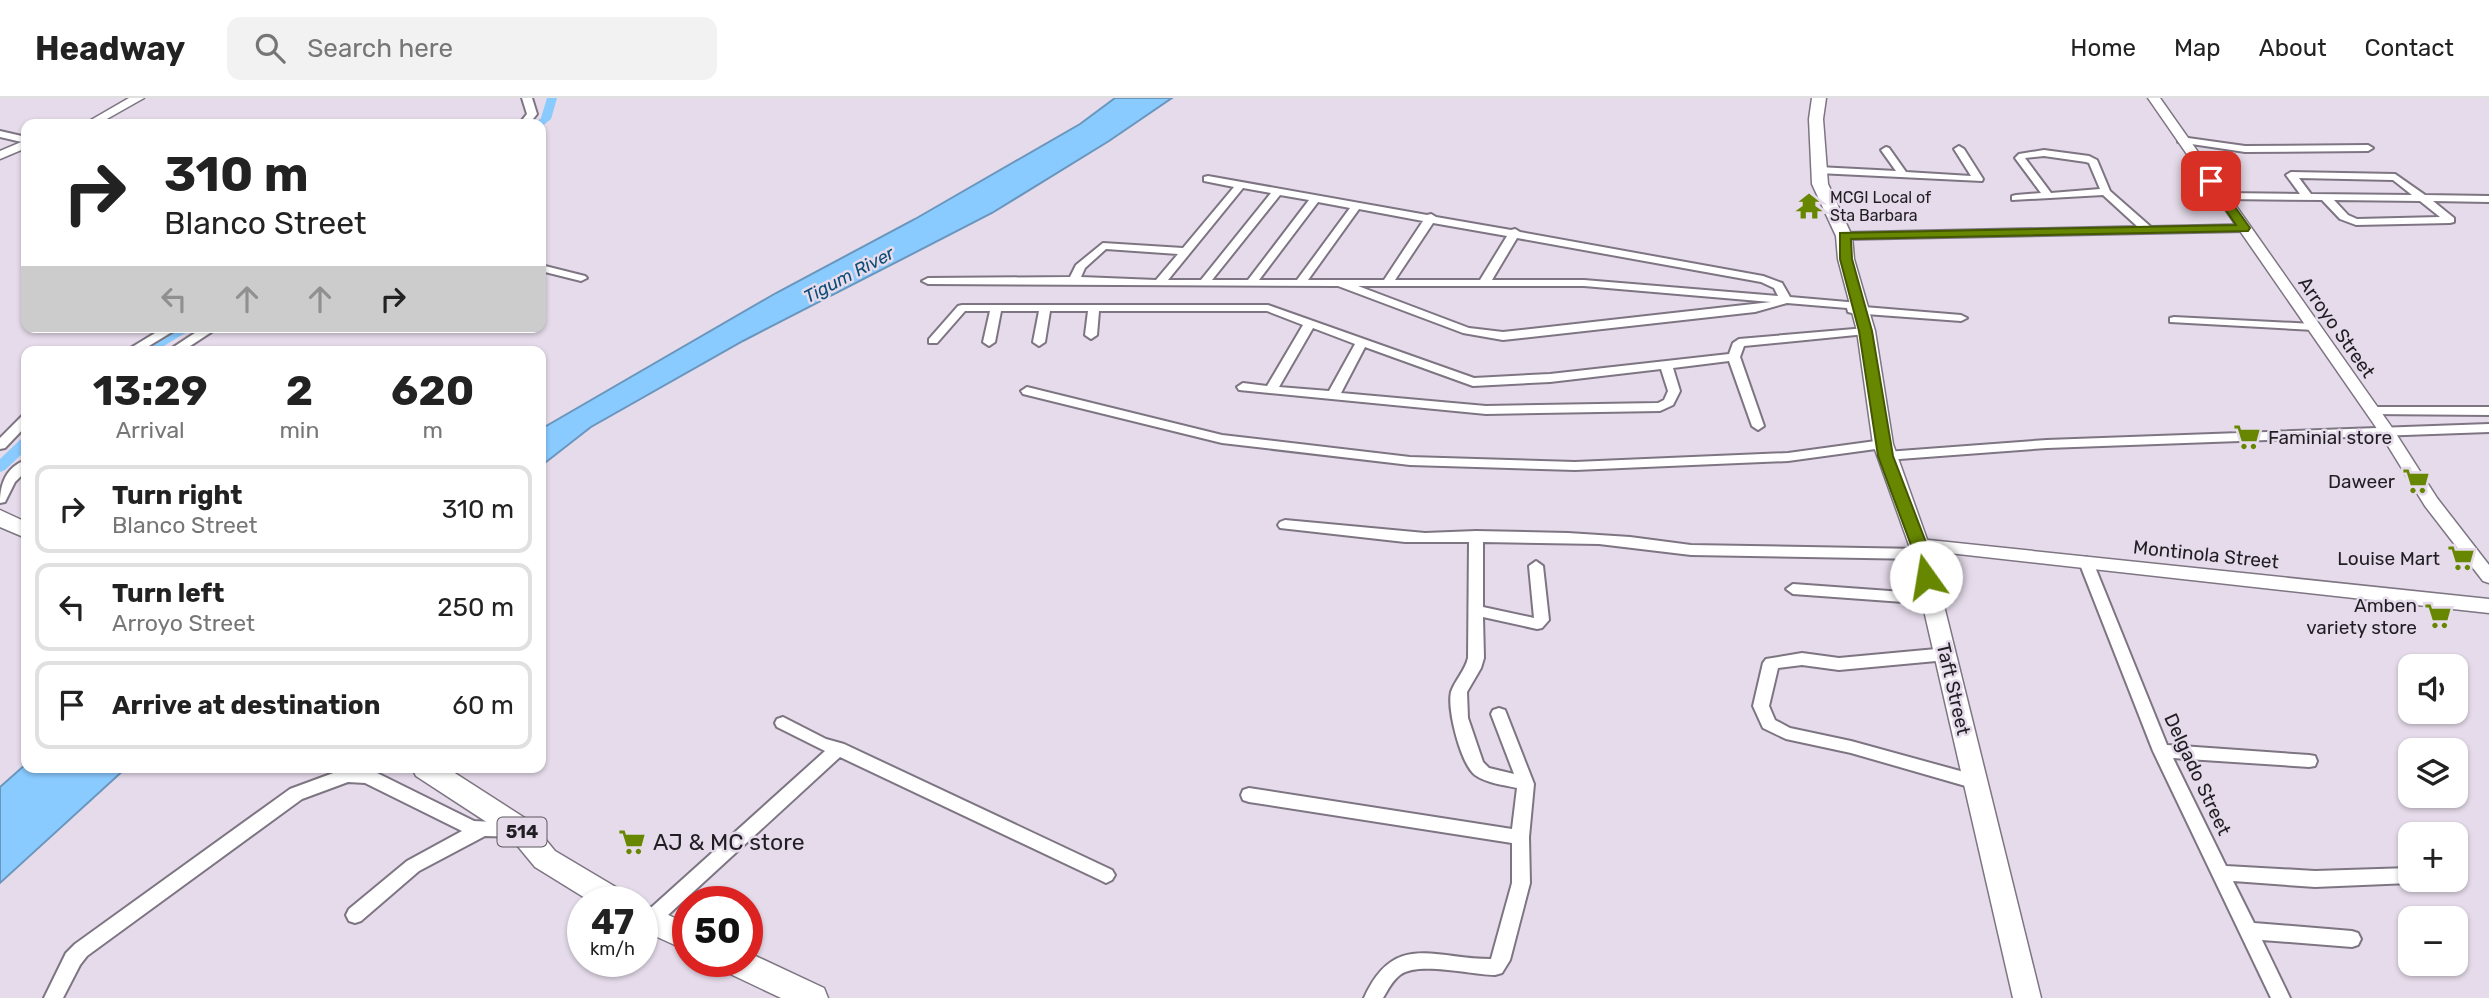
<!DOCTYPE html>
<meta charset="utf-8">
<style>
:root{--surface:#fff;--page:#f2f2f2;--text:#222;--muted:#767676;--line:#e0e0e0}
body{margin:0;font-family:Rubik,sans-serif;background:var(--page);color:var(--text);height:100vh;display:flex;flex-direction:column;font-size:26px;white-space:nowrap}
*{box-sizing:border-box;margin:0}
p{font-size:23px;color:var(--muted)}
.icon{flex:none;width:38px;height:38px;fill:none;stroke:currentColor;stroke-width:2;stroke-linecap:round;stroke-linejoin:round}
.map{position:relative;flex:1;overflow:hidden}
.drawer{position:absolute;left:21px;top:248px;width:525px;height:427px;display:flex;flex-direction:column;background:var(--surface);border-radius:14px;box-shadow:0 2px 5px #0004}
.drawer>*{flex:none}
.banner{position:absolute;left:21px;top:21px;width:525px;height:214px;border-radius:14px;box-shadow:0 2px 5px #0004;background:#fff;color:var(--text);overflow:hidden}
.fabs{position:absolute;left:2398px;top:556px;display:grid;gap:14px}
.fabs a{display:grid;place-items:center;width:70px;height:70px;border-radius:14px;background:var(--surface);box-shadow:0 2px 5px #0004;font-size:35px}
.speed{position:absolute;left:567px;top:788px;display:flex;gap:14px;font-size:35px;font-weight:700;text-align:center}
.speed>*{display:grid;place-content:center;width:91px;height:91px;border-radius:50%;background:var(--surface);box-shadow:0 2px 5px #0004;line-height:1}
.speed small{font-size:18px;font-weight:400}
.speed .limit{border:10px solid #d22;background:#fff;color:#111}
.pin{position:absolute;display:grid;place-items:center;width:60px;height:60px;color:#fff;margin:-30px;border-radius:14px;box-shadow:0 4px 10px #0006}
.me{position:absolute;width:77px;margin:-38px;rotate:347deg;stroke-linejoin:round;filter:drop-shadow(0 0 5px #0008)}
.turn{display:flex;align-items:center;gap:24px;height:147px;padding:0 28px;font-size:32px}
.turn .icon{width:91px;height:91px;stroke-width:2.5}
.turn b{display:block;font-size:49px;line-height:60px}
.lanes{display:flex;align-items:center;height:66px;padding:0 28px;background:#0003;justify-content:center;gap:35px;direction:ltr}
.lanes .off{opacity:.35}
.eta{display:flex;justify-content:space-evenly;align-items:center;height:119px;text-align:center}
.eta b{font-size:42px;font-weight:700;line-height:49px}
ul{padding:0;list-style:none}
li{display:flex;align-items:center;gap:21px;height:88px;margin:0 14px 10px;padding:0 14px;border:4px solid var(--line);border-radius:14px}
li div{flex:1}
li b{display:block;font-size:26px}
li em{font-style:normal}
header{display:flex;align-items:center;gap:42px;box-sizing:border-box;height:98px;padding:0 35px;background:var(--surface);border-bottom:2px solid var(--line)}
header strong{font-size:33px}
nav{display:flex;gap:38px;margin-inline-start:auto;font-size:24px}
.search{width:490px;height:63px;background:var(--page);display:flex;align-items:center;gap:18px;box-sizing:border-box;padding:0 24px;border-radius:14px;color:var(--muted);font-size:26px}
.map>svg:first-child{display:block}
.water{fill:#89caff;stroke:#6a96bd;stroke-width:2}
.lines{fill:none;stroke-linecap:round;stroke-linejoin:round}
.canal{fill:#89caff;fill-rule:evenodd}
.minor-casing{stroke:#7e7583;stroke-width:4}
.tertiary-casing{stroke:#7e7583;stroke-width:3}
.secondary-casing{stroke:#7e7583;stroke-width:3}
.primary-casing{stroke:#7e7583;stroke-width:3}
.minor{fill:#fff;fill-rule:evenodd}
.tertiary{fill:#fff;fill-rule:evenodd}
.secondary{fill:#fff;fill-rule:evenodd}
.primary{fill:#fff;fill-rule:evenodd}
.route{fill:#678701;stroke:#435801;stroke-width:2}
.labels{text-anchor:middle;stroke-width:5;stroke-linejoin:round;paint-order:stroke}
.far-poi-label{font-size:16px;fill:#211e23;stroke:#e5dbea;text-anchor:start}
.far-water-label{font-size:18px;font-style:italic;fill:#0c4d77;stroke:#e5dbea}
.shield{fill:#e5dbea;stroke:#5c575f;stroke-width:2}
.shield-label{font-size:18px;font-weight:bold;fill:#211e23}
.street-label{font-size:19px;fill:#211e23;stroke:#e5dbea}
.poi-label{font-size:19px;fill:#211e23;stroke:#e5dbea;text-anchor:end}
.near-poi-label{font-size:23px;fill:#211e23;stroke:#e5dbea;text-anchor:start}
</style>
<header>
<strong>Headway</strong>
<div class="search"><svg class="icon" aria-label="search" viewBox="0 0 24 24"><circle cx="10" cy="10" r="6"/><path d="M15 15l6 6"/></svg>Search here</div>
<nav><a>Home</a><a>Map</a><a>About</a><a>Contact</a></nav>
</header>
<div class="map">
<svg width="2489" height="900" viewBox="0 0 2489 900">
<rect width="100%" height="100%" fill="#e5dbea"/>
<!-- water -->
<g class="water">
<path d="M1115,0H1172L1109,43L992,115L743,243L591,329L541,368V331L776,195L915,121L1080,26Z"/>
<path d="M26,666V670H126L0,785V689Z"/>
</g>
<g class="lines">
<!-- canal -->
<g class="canal">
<path d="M547,0H557L551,21L541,29V26H534L541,20Z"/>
<path d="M179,229H195L154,254H137Z"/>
<path d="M26,340V352L5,372L0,374V361L21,341Z"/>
</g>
<!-- minor casing -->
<g class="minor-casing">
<g id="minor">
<path d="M522,0H532L537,16L529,26H519L527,16Z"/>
<path d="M0,33L26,39V45L0,39Z"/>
<path d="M2181,39L2245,48L2368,47L2373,50L2368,53L2245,54L2178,44V40Z"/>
<path d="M1959,48L1964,51L1983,81L1982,83L1818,75L1813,72L1818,69L1896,73L1881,52L1886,49L1889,50L1906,74L1971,78L1954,51Z"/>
<path d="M2044,52L2089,58L2097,62L2110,93L2151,129L2244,127L2249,130L2244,133L1844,141L1839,138L1844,135L2138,129L2103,97L2012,102V98L2016,97L2041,95L2015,60L2019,56ZM2044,58L2086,64L2089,65L2100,91L2051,95L2025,60Z"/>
<path d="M2291,74L2395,76L2425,97L2489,98V104L2433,103L2454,120V124L2450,125L2356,127L2340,121L2322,102L2223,101L2218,98L2223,95L2300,96L2286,77ZM2299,80L2393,82L2412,97L2311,96ZM2334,102L2420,103L2440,119L2357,121L2348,117Z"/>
<path d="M1208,78L1427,117L1431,116L1436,119L1511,132L1515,131L1520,134L1763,178L1782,185L1790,199L1859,205L1863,206L1864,209L1961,217L1967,220L1961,223L1852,215L1848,214L1847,210L1787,205L1755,214L1503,242L1463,235L1338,188L928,186L922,183L928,180L1070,179L1076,167L1103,145L1183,150L1234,89L1204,83V79ZM1243,90L1271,95L1201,182H1168ZM1280,97L1309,102L1248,182H1212ZM1318,104L1350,110L1297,182H1259ZM1359,111L1423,123L1384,182H1308ZM1433,125L1507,138L1480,182H1395ZM1517,140L1761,184L1774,190L1778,198L1584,182H1492ZM1106,151L1178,156L1156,182L1081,179L1085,170ZM1358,188H1584L1771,204L1503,234L1469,230Z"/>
<path d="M541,167L585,178L587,180L581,183L541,173Z"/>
<path d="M962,207H1268L1474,280L1550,276L1729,256L1733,245L1739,241L1866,230L1872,233L1866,236L1744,248L1740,259L1764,328L1758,332L1752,328L1729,263L1673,270L1680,293L1673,307L1660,313L1486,316L1239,292L1237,289L1243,285L1267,288L1303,227L1267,213H1099L1097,237L1091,241L1085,237L1088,213H1050L1045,244L1039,248L1033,244L1039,213H1001L995,244L989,248L983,244L990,213H965L937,245H929V241L958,208ZM1313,230L1355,246L1329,293L1279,289ZM1365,249L1473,288L1550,284L1661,271L1668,293L1664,302L1658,305L1486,308L1341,295Z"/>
<path d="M2174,219L2314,226L2320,229L2314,232L2170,224V220Z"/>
<path d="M165,229H180L139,254H124Z"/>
<path d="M204,229H219L181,254H166Z"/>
<path d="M1027,289L1222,337L1410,359L1575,364L1788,355L1883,342L1889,346L1883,350L1788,363L1575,372L1410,367L1222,345L1023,296L1021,293Z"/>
<path d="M2373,309H2489V317L2369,316L2367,313Z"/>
<path d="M26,317V328L5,350L0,351V340L22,318Z"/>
<path d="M2489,326V334L2047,350L1886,362L1880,358L1886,354L2047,342Z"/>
<path d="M26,362V373L15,384L5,404L0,405C0,386 6,369 26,362Z"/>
<path d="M1285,422L1425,435L1476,433L1568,435L1630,439L1691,447L1921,451L1928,456L1921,461L1691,457L1599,446L1483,444V509L1534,520L1529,468L1536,463L1543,468L1549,522L1542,530L1537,531L1483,519L1484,560L1481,570L1467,594L1468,620L1483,664L1489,670L1514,676L1491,616L1493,612L1499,610L1505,612L1534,686L1529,739L1530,785L1510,862L1502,875L1495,877C1472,877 1418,863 1400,877C1392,883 1388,892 1383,900H1364C1394,833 1434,861 1491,861L1512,785V745L1249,704L1243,702L1241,697L1243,692L1249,690L1512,731L1517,690C1504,687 1486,685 1475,677C1461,666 1447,612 1451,594C1455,582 1465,573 1468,560L1469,444H1405L1280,430L1278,427L1280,424Z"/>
<path d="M2086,459L2093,464L2167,647L2309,657L2315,658L2317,663L2315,668L2309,669L2173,660L2226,768L2315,773L2410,770V782H2416L2410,785L2315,789L2233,783L2254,825L2352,833L2358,835L2361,841L2358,847L2352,849L2262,842L2290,900H2271L2153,653L2079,464Z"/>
<path d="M1793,486L1931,496L1938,501L1931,506L1793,496L1786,491Z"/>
<path d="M1947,550L1952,552L1955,556L1952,560L1947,562L1839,572L1802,567L1778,570L1769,608L1775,622L1790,630L1851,643L1982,679L1984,684L1982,689L1976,691L1851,655L1786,641L1763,630L1753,608L1763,565L1766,561L1802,555L1839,560Z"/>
<path d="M783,619L826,641L844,646L1112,772L1115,777L1112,782L1106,785L1100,782L840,659L656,828L650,830L644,828V816L825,653L777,629L775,625L777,621Z"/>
<path d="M347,670L373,673L474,723L516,725L522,727L525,732L522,737L516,739L485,738L419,773L361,823L355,825L349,823L346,817L349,811L407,763L462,733L365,685L348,684L302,701L87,858L80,867L63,900H44L66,855L75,846L290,691Z"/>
</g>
</g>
<!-- tertiary casing -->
<g class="tertiary-casing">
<g id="tertiary">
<path d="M129,0H144L98,26H84Z"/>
<path d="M2148,0H2160L2393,331L2437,400L2489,467V485L2483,483L2425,408L2380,335Z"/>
<path d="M26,42V50L0,61V53Z"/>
<path d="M1919,441L2489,501V515L1913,451L1910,447L1913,443Z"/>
</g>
</g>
<!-- secondary casing -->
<g class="secondary-casing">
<path id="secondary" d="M1812,0H1826L1823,21L1828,86L1852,138L1854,161L1875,233L1893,346L1929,447L2041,900H2013L1909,447L1873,346L1857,233L1838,161L1836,138L1812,86L1809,21Z"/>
</g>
<!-- primary casing -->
<g class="primary-casing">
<g id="primary">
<path d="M0,412L26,424V440L0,429Z"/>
<path d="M412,670H447L531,724L555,753L624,794L628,803H590L535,769L511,740L416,678Z"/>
<path d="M642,805L688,826V853L642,832Z"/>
<path d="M747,854L824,890L828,900H781L724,873L720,863H747Z"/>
</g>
</g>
<!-- minor -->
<use href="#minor" class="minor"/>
<!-- tertiary -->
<use href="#tertiary" class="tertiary"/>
<!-- secondary -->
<use href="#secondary" class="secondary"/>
<!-- primary -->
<use href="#primary" class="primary"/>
</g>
<!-- route -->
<path class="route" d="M2207,81H2215L2250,130L2248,133L1851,141L1852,161L1872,233L1893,358L1927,447L1934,479L1932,483H1920L1911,447L1878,358L1859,233L1840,161V135L2236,127L2206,83Z"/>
<!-- icons -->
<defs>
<g id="temple-bare" transform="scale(2.1)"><path d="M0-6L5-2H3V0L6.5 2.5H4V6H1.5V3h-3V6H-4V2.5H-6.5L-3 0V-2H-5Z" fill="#678701" stroke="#e5dbea" stroke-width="2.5" paint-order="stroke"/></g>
<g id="supermarket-bare" transform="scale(2.1)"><path d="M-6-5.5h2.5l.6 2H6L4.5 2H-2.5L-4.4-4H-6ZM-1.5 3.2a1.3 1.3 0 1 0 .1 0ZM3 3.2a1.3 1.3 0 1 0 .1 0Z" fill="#678701" stroke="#e5dbea" stroke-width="2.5" paint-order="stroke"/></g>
</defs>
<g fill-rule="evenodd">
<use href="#temple-bare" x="1809" y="108"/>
<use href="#supermarket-bare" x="2247" y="339"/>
<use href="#supermarket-bare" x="2416" y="383"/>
<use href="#supermarket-bare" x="2461" y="460"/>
<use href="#supermarket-bare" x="2438" y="518"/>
<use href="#supermarket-bare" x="632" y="744"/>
</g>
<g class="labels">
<!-- far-poi labels -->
<g class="far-poi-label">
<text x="1830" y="105">MCGI Local of<tspan x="1830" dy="18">Sta Barbara</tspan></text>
</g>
<!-- far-water labels -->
<g class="far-water-label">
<text transform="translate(849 177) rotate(-28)" y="6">Tigum River</text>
</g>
<!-- shield labels -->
<rect class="shield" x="497.5" y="719.5" width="49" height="29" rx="5"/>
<g class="shield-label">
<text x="522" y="740">514</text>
</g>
<!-- street labels -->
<g class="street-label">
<text transform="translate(2337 229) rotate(55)" y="7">Arroyo Street</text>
<text transform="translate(2206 456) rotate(6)" y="7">Montinola Street</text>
<text transform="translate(1954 591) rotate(77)" y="7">Taft Street</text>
<text transform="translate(2198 676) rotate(65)" y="7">Delgado Street</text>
</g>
<!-- poi labels -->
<g class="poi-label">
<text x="2268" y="346" text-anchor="start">Faminial store</text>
<text x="2395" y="390">Daweer</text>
<text x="2440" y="467">Louise Mart</text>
<text x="2417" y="514">Amben<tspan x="2417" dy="22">variety store</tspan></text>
</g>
<!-- near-poi labels -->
<g class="near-poi-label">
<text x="653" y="752">AJ &amp; MC store</text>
</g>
</g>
</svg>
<div class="fabs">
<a><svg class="icon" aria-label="sound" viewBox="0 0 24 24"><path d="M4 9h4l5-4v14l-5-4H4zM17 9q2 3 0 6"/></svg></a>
<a><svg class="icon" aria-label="layers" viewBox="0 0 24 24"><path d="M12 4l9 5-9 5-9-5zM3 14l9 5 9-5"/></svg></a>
<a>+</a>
<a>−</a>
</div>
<div class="speed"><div>47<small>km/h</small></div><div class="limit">50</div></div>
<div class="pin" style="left:2211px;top:83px;background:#d93025"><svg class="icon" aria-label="arrive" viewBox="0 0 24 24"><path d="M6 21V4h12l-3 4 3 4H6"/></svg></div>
<svg class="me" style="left:1926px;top:479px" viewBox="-20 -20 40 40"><circle r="19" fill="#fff"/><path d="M0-13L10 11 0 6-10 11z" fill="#678701"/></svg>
<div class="banner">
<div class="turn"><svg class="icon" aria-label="right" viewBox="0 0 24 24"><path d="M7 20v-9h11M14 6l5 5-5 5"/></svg><div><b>310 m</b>Blanco Street</div></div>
<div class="lanes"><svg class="icon off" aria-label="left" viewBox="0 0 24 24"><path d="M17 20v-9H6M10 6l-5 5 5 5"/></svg><svg class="icon off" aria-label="ahead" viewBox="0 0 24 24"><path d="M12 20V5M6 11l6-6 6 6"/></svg><svg class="icon off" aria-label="ahead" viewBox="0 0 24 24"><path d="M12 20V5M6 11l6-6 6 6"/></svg><svg class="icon" aria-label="right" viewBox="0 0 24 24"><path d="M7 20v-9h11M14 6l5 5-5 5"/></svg></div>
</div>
<section class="drawer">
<div class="eta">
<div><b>13:29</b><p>Arrival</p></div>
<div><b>2</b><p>min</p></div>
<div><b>620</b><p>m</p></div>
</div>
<ul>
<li><svg class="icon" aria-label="right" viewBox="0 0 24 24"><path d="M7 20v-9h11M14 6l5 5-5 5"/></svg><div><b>Turn right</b><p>Blanco Street</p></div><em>310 m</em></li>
<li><svg class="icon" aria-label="left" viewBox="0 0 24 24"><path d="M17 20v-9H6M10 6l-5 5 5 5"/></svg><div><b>Turn left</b><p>Arroyo Street</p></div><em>250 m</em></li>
<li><svg class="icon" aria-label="arrive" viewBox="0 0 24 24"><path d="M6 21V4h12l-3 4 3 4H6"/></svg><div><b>Arrive at destination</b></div><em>60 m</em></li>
</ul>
</section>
</div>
